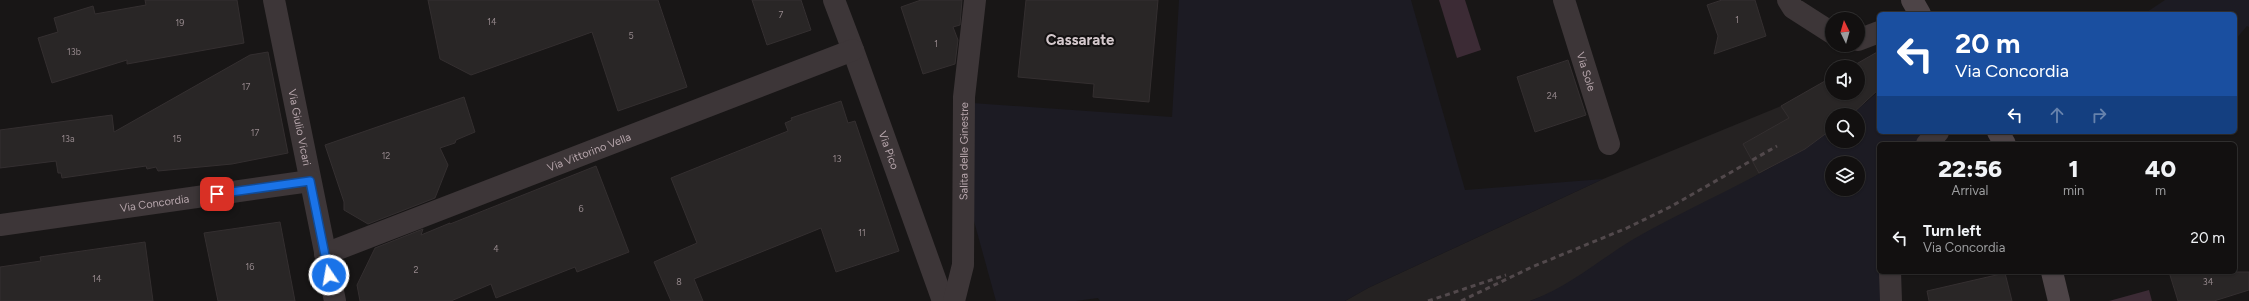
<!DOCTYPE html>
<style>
:root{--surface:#121010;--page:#1f1e1e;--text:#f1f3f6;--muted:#9c9d9f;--line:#313030}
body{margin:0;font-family:Figtree,sans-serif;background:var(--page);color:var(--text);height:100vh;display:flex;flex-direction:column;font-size:15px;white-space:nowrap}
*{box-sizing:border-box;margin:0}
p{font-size:13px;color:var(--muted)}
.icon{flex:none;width:22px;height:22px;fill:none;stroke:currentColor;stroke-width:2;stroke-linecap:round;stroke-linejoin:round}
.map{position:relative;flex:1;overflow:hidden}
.drawer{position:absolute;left:1877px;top:142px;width:360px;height:132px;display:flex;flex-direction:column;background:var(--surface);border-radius:6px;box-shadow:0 1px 3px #0004,0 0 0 1px var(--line)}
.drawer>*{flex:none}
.top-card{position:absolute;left:1877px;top:12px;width:360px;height:122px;border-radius:6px;box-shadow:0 1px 3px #0004,0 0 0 1px var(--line);background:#1a4fa0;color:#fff;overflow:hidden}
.needle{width:26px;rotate:355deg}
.buttons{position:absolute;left:1825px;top:12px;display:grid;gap:8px}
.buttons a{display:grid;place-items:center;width:40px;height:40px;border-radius:50%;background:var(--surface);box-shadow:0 1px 3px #0004,0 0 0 1px var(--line);font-size:20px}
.pin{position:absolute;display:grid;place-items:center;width:34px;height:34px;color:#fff;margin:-17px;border-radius:8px;box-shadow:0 2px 6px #0006}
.me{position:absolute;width:44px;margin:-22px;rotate:348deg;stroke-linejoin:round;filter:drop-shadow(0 0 3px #0008)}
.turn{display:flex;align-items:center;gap:14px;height:84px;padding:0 12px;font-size:18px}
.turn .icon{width:52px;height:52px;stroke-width:2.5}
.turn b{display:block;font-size:28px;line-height:34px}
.lanes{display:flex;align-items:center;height:38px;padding:0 12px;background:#0003;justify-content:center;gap:20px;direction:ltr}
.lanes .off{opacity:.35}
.eta{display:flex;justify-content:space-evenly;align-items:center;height:68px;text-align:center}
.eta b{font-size:24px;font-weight:800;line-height:28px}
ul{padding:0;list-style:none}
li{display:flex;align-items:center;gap:12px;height:56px;padding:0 12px}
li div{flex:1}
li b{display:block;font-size:15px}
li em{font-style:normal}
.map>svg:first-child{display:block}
.built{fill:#252222}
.green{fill:#1c1b23;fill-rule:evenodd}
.water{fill:#3c2b35}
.building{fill:#292626;stroke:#342f30}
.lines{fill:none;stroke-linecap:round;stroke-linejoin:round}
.street{stroke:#3d3638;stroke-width:22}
.secondary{stroke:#4d4447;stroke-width:22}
.rail{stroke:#52494c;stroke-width:3;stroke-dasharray:5 4;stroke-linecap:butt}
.route-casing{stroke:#114b97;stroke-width:10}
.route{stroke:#1a73e8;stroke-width:7}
.labels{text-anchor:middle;stroke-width:4;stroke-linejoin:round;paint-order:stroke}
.number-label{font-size:9px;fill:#94878b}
.street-label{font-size:11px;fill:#b8a7ad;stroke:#131111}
.district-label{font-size:15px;font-weight:bold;fill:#d4c8cc;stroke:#131111}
</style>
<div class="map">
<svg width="2249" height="301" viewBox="0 0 2249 301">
<rect width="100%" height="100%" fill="#181616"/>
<!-- built -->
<path class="built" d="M1825,81L1832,115V129L1805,148L1551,293L1530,301H1345L1368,288L1603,179L1781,106Z"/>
<!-- green -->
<g class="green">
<path d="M1179,0H1411L1465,190L1603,179L1368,288L1345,301H1100L1098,298L1076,301H996L969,203L972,103L1172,117Z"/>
<path d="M2165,0H2249V27L2247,26L2235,40V14H2144Z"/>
<path d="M1879,91V132H1929L1920,144H1879V272H1890L1891,301H1530C1568,287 1598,261 1632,240C1698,202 1770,174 1832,129V141H1858V115H1851ZM1832,163H1858V189H1832Z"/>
</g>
<!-- water -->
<g class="water">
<path d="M1439,0H1465L1481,50L1457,58Z"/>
<path d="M2149,290L2152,301H2109Z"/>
</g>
<!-- building -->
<g class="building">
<path d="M145,0H237L244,43L127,64V60L52,83L38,38L58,32L54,18L93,6L95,14L146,5Z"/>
<path d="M428,0H658L687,87L618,111L592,32L471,75L440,59Z"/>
<path d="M752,0H801L811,30L767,45Z"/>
<path d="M921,0H962L960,25L953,27L958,40L955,64L923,74L901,7Z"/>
<path d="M1026,0H1158L1149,102L1093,97L1094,84L1018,77Z"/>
<path d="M1722,0H1755L1766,36L1714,54L1718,36L1707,5Z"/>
<path d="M1879,51V89L1851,115H1832V129L1805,149L1759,173L1743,144L1789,118L1781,106L1832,77V93H1858V67H1851Z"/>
<path d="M268,52L288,153L232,164L158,171L156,167L147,169L146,166L62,178L61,173H58L56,161L0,168V130L112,115L114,132L250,55Z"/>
<path d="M1568,60L1586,115L1535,132L1517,77Z"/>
<path d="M464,97L475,132L456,140L455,143L440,148L448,165L435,198L368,224L344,210V202L325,145Z"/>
<path d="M841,101L848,123L855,121L899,251L836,272L821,228L694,279L703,301H671L654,262L697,243L671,178L788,131L785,123L792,120L791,118Z"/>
<path d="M596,166L629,252L577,272L575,267L496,298L491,284L451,301H360L357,285L375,248L423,229L421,235L450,223V224Z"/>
<path d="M280,222L295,301H218L204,233Z"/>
<path d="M145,242L153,301H0V267L41,261L40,257Z"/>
<path d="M2169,272H2249V290L2214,301H2178Z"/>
<path d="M2005,273L2012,301H1929L1927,291Z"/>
</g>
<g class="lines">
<!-- street -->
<g class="street">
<path id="s1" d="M274,0L335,301"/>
<path id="s2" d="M834,0L853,50L943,301"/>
<path id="s3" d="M1564,0L1609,144"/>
<path d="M1788,0L1793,8L1832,33"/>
<path d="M1858,40L1879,32"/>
<path d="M1927,144L1938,132"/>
<path id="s4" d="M0,225L310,181"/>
<path id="s5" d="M325,254L853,50"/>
<path d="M1890,272L1891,301"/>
<path id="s6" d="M954,301L963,265L964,97L975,0"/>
</g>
<!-- secondary -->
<g class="secondary">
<path d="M1912,0L1920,14"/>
<path d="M1998,132L2005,144"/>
<path d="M2052,272L2059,301"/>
</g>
<!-- rail -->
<g class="rail">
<path d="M1428,301L1506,275"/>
<path d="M1461,301L1532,267L1627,228L1670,207L1777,146"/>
</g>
</g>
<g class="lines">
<!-- route casing -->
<g class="route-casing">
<path id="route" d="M217,194L310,181L329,275"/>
</g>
<!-- route -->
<use href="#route" class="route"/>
</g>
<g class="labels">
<!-- number labels -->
<g class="number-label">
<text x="781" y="18">7</text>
<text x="1737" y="23">1</text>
<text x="492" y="25">14</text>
<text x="180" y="26">19</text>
<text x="631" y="39">5</text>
<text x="936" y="47">1</text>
<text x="74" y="55">13b</text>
<text x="246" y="90">17</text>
<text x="1552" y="99">24</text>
<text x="255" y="136">17</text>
<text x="68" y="142">13a</text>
<text x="177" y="142">15</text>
<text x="386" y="159">12</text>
<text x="837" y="162">13</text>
<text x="581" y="212">6</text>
<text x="862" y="236">11</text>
<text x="496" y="252">4</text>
<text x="250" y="270">16</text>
<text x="416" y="273">2</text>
<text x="97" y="282">14</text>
<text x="679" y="285">8</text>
<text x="2208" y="285">34</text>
</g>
<!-- street labels -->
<g class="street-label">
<text dy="4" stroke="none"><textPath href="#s3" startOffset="75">Via Sole</textPath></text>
<text dy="4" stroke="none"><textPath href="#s1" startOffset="130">Via Giulio Vicari</textPath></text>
<text dy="4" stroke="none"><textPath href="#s2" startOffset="160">Via Pico</textPath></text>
<text dy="4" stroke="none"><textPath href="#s5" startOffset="283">Via Vittorino Vella</textPath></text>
<text dy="4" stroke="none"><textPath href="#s6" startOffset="151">Salita delle Ginestre</textPath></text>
<text dy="4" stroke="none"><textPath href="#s4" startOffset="156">Via Concordia</textPath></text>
</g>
<!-- district labels -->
<g class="district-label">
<text x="1080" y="45">Cassarate</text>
</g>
</g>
</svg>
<div class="buttons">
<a><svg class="needle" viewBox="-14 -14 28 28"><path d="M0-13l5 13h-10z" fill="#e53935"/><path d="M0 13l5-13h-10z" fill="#9c9d9f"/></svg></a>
<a><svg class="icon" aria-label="sound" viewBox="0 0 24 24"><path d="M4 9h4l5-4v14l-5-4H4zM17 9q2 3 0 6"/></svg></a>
<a><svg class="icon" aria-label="search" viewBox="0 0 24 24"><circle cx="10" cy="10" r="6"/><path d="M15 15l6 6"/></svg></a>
<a><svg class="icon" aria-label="layers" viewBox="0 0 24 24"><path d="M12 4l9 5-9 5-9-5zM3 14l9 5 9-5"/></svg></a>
</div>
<div class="pin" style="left:217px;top:194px;background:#d93025"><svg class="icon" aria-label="arrive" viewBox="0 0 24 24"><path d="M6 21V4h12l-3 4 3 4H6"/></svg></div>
<svg class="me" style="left:329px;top:275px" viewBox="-20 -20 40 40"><circle r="17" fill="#1a73e8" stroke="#fff" stroke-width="3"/><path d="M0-11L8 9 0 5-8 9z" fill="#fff"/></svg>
<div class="top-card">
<div class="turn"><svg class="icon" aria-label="left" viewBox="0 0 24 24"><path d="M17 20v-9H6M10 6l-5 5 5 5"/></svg><div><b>20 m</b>Via Concordia</div></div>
<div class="lanes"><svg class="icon" aria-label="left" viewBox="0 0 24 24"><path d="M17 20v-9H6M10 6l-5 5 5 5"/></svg><svg class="icon off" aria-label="ahead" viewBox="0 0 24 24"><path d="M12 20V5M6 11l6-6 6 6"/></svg><svg class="icon off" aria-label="right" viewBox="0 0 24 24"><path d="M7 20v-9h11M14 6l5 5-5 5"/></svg></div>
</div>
<section class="drawer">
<div class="eta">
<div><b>22:56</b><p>Arrival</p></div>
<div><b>1</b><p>min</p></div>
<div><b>40</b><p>m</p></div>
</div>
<ul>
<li><svg class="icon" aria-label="left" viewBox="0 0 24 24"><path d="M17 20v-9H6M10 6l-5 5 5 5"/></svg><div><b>Turn left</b><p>Via Concordia</p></div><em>20 m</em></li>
</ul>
</section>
</div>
